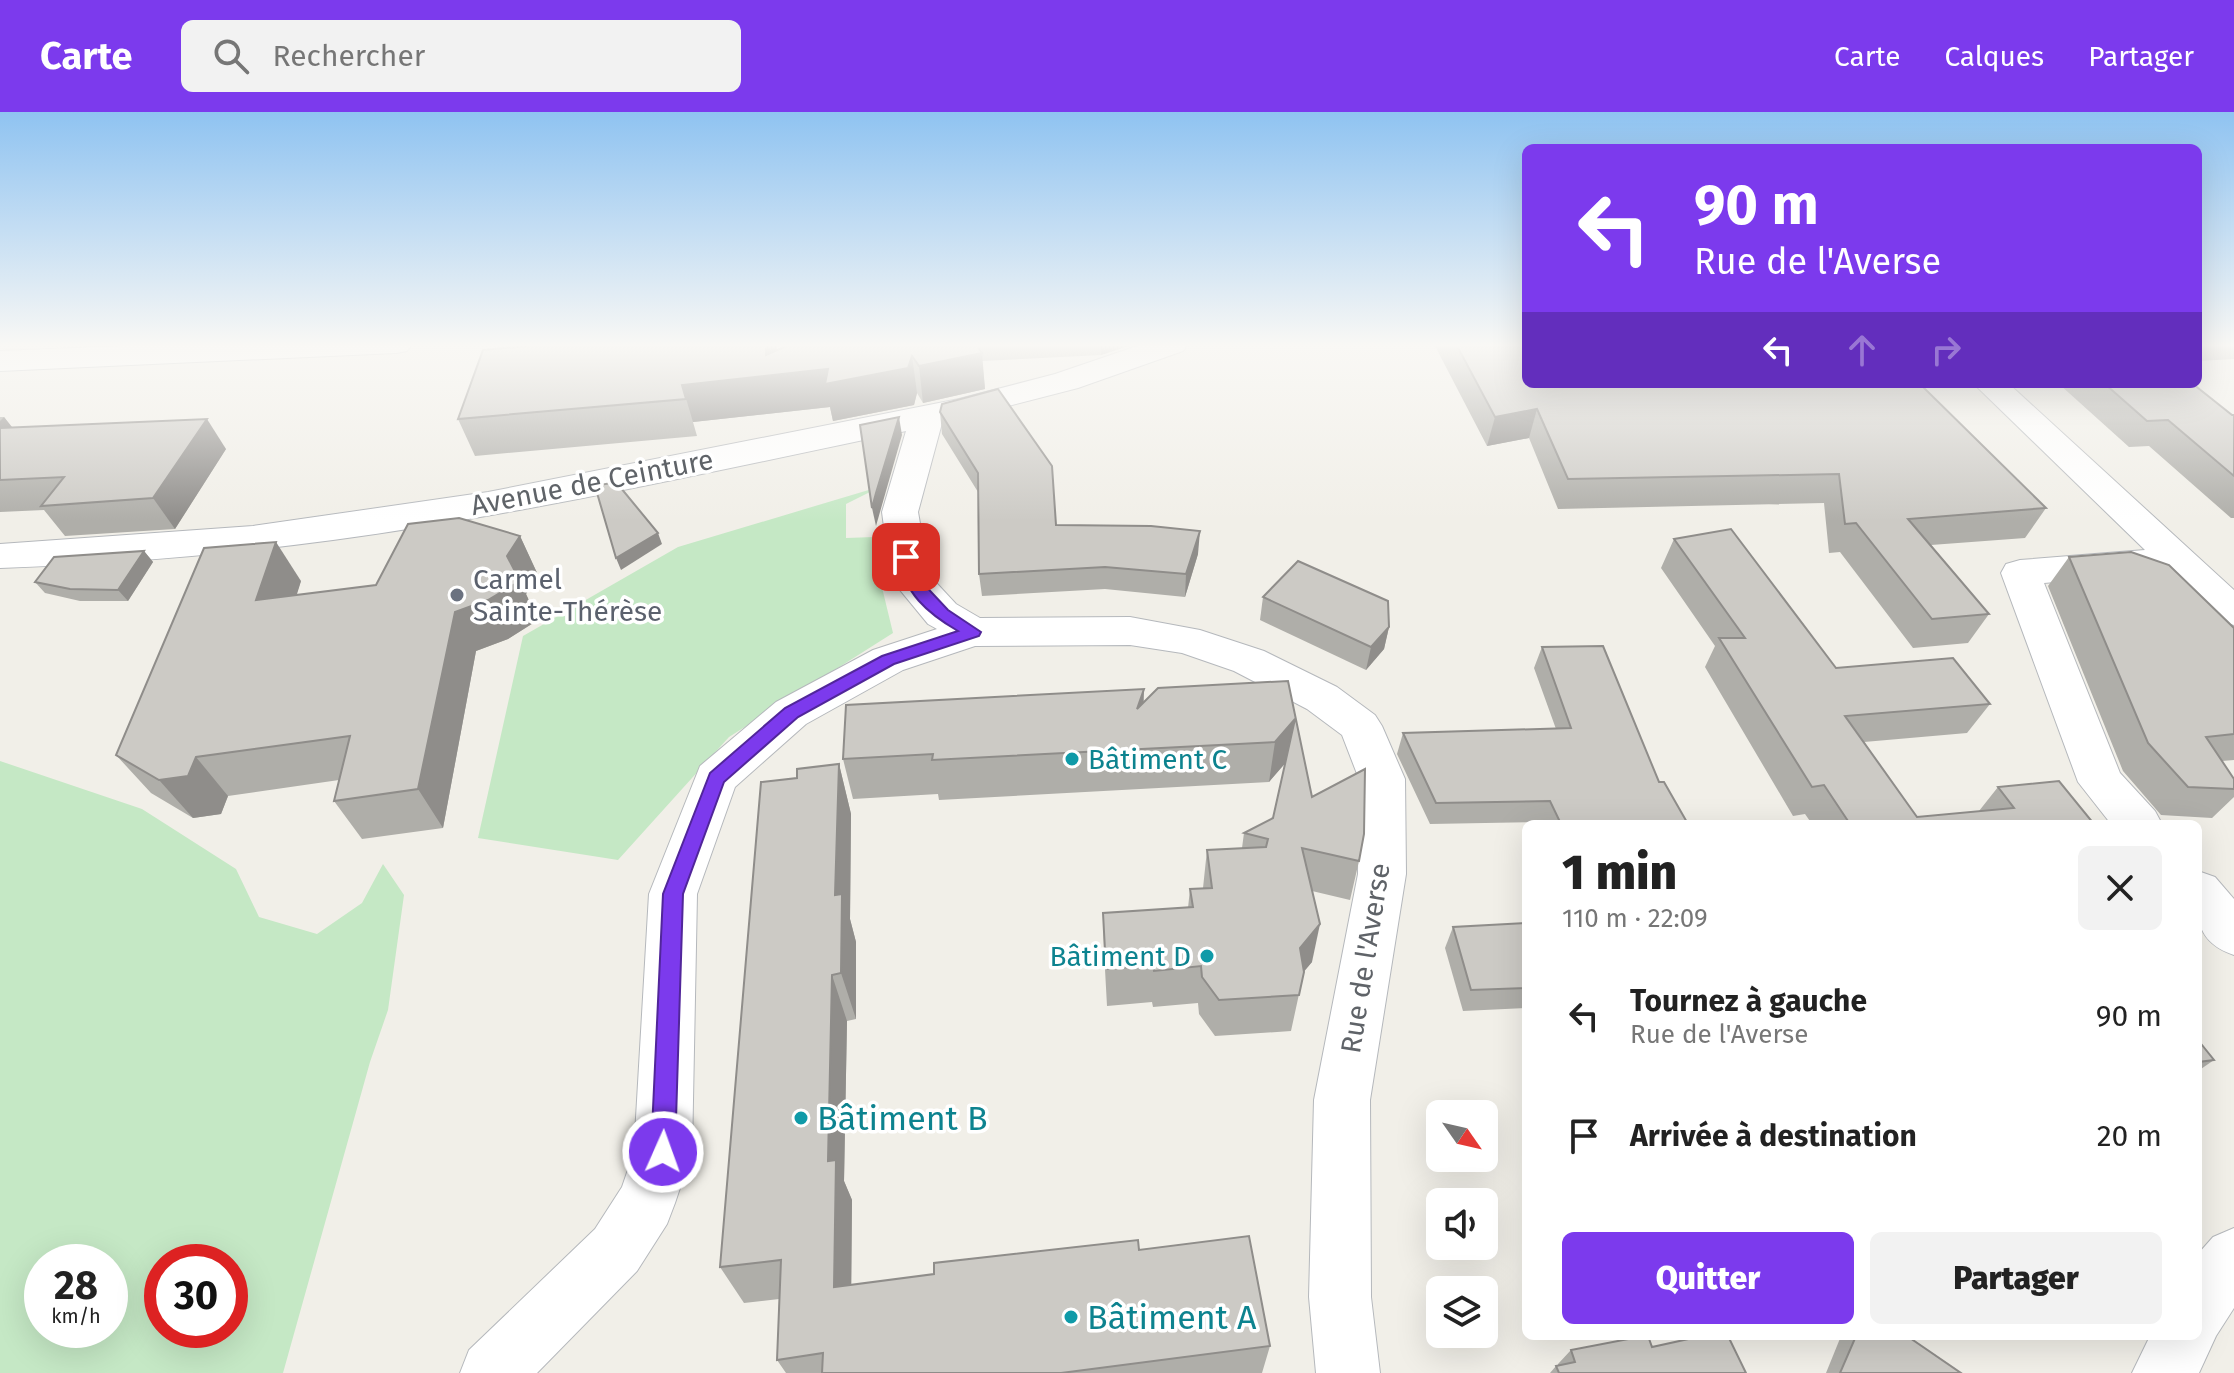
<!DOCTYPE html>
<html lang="fr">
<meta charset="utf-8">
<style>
:root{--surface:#fff;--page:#f2f2f2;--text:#222;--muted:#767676;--accent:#7c3aed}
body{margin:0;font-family:"Fira Sans",sans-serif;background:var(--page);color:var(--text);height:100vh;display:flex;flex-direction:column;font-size:30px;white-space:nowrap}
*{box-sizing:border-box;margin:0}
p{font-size:26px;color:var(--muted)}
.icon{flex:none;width:44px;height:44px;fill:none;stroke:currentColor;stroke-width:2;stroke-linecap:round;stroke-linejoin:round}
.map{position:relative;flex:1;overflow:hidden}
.sheet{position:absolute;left:1522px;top:708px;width:680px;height:520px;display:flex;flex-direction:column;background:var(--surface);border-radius:12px;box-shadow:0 8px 32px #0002}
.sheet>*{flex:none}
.hud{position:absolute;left:1522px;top:32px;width:680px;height:244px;border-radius:12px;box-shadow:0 8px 32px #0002;background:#7c3aed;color:#fff;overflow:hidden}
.needle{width:52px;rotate:124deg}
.fabs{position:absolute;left:1426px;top:988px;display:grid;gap:16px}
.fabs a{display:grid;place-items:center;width:72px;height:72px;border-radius:12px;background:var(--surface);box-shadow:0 8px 32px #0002;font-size:40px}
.speed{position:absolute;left:24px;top:1132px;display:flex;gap:16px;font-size:40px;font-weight:700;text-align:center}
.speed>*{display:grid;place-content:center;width:104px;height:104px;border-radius:50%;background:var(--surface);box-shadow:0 8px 32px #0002;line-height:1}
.speed small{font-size:20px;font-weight:400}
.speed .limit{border:12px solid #d22;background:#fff;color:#111}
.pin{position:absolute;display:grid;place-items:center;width:68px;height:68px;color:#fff;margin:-34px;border-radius:16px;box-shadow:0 4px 12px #0006}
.me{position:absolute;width:88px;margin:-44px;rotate:2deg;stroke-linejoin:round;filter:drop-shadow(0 0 6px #0008)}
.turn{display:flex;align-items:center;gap:28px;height:168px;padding:0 40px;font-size:36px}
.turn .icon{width:104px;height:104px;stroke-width:2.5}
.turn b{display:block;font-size:56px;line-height:68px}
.lanes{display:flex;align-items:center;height:76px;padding:0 40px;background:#0003;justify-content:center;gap:40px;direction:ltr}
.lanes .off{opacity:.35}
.round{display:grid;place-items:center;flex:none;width:84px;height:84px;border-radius:12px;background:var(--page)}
.overview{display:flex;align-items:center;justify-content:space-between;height:136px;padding:0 40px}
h1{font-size:48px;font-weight:800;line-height:60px}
.action{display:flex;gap:16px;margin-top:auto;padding:16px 40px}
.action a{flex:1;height:92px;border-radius:12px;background:var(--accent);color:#fff;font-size:32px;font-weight:800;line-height:92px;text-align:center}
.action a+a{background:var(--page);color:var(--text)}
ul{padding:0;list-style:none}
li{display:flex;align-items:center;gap:24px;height:120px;padding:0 40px}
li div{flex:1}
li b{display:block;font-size:30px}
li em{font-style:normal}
header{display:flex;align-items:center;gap:48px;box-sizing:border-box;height:112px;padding:0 40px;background:var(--accent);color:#fff}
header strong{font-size:38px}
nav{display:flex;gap:44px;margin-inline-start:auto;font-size:28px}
.search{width:560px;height:72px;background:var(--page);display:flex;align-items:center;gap:20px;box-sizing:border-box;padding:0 28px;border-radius:12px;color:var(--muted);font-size:30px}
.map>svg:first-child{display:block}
.green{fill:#c5e8c5;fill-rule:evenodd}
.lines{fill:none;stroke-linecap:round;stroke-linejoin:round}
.street-casing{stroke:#b5b8bc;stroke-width:2}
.street{fill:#fff;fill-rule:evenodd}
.wall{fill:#afaea9}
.shaded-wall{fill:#8f8d8a}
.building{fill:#cccac5;stroke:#8f8d8a;stroke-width:2}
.route{fill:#7c3aed;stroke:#51269a;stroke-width:2}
.worship-dot{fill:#6b7280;stroke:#fff;stroke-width:3}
.culture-dot{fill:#0f9aa8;stroke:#fff;stroke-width:3}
.labels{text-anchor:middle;stroke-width:7;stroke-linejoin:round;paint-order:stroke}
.street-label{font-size:28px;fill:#5f6368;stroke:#fff}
.worship-label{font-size:28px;fill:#5b616d;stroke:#fff;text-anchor:start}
.culture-label{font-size:28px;fill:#0d838f;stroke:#fff;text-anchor:start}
.near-culture-label{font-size:34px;fill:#0d838f;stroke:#fff;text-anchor:start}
</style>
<header>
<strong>Carte</strong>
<div class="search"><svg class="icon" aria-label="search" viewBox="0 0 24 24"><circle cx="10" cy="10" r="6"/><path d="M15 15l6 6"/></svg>Rechercher</div>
<nav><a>Carte</a><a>Calques</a><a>Partager</a></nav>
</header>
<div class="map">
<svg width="2234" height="1261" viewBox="0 0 2234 1261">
<rect width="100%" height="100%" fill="#f1efe8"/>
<!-- green -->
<g class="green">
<path d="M882,374L846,392V426L874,425L879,463L893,521L729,625L618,748L478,726L523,524L678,435Z"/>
<path d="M0,649L142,697L236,757L259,805L317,822L362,791L383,752L404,783L388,898L370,950L283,1261H0ZM42,1150H110V1218H42ZM162,1150H230V1218H162Z"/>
</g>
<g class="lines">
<!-- street casing -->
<g class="street-casing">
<g id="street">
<path d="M174,232H412L407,239L396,241L0,259V239Z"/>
<path d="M1143,232H1188L1183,239L1078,276L942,311L918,400L929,463L956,492L980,506L1130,505L1200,518L1264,539L1337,575L1375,603L1382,614L1405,667L1406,762L1370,988L1371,1185L1380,1261H1316L1309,1185L1314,988L1358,762L1359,667L1342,623L1307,597L1234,559L1182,541L1130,533L975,534L903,558L806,612L735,675L697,782L692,1040L675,1091L667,1112L637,1159L537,1261H460L469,1238L595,1117L622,1075L634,1040L649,782L700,654L776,590L873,538L937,517L928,512L891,467L882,400L906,319C716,359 525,402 333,428C222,443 111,452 0,456V432L253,414L488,380L959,287L1055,262Z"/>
<path d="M1974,272H2009L2234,478V513L2220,509L2168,460L2044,471L2120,661L2155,699L2162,712H2111L2078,670L2001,461L2006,452L2020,448L2145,438Z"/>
<path d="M2198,759L2215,765L2234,787V843C2190,828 2198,798 2198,759Z"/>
<path d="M2234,1116V1196L2216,1224L2199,1261H2132L2150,1224H2198V1142L2213,1125Z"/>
</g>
</g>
<!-- street -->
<use href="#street" class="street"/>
</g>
<!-- wall -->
<g class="wall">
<path d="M550,232H777V238L791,232H1134L1101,243L982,249L985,277L923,291L917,281L914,293L833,309L830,295L693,310L697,324L475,344L458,307Z"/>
<path d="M1434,232H1526L2046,396L2025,426L1931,433L1989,502L1968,531L1913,536L1840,440L1829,441L1824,391L1558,397L1529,326L1487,334Z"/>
<path d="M2198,232H2234V247L2198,249Z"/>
<path d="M2059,272H2193L2232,303H2234V406H2231L2149,334L2129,335Z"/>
<path d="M940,300L1056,413L1198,442L1185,485L1105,477L982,484L979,462L978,380L942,322Z"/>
<path d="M0,305H4L12,316L226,337L175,417L65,424L44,398L0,400Z"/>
<path d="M520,424L538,463L526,482L538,508L508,527L476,539L443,716L362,727L334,689L339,668L228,684L221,702L193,706L151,681L116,643L301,469L296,483L376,473Z"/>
<path d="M1674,427L1836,556L1990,592L1967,621L1864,630L1917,705L1979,699L1998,675L2094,712H1812L1805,702L1793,704L1705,555L1715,534L1661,456Z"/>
<path d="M144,439L153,450L128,489H80L45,481L35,470Z"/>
<path d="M2069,445L2234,516V648L2222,649L2234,667V685L2212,706L2161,703L2123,659L2048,474Z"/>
<path d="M1263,485L1389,515L1384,537L1366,558L1260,508Z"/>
<path d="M1542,535L1659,670L1688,712H1542L1541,710L1430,712L1397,642L1403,621L1556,617L1534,556Z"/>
<path d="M1288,569L1312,685L1359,749L1350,788L1312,779V850L1304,859L1291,919L1215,924L1199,902L1198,891L1153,895L1152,890L1107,894L1104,839L1103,801L1188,796L1190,777L1203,776L1207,738L1242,736L1244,721L1273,706L1285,651L1269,670L939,688L938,682L853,687L843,647L1143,591Z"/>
<path d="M839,652L851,702L850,807L856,830V907L847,909L844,1069L852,1088L851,1173L1139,1138L1270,1234L1262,1261H786L777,1248L779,1187L744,1191L720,1155L797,666Z"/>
<path d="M1526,811V896L1463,899L1445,836L1453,815Z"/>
<path d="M2198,928L2214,948L2198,959Z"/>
<path d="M1526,1048V1077L1524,1051Z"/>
<path d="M1841,1224H1907L1961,1261H1826Z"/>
<path d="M1652,1235L1746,1261H1550L1556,1254H1558V1252L1571,1238Z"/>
</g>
<!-- shaded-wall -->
<g class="shaded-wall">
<path d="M766,232H777L775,263L912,244L917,281L914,293L833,309L830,295L693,310L682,273L766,243Z"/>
<path d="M1101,232H1134L1101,243Z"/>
<path d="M982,241L985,277L923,291L919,254Z"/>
<path d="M1537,297L1529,326L1487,334L1495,305Z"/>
<path d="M4,305L28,335L0,325V309Z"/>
<path d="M899,305L902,323L876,414L872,396Z"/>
<path d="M207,307L226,337L175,417L153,386Z"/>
<path d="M1200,419L1198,442L1185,485L1186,462Z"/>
<path d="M658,421L662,432L621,458L616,446Z"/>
<path d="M520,424L538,463L526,482L538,508L508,527L476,539L443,716L418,677L455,500Z"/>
<path d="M276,430L301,469L283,528L256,488Z"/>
<path d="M144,439L153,450L128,489L118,478Z"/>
<path d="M1389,515L1384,537L1366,558L1371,535Z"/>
<path d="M1144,577L1143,617L1137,597Z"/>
<path d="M1295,607L1289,647L1269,670L1275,630Z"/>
<path d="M196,645L228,684L221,702L193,706L159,668Z"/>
<path d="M839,652L851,702L850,807L856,830V907L841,861L835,783Z"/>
<path d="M1320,812L1312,850L1292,874L1300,836Z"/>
<path d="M832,863L847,909L844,1069L852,1088L851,1211L834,1175L828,1049Z"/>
</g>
<!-- building -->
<g class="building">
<path d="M550,232H766V243L791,232H976L982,241L919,254L912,244L908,256L825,272L828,257L682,273L686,287L458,307L483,238Z"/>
<path d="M1456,232H1526V272H1920L2046,396L1908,407L1989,502L1932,507L1856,411L1845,412L1839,362L1568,367L1537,297L1495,305Z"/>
<path d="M2105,272H2193L2232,303H2234V364L2168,308L2147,309Z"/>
<path d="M998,277L1052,354L1056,413L1151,414L1200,419L1186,462L1105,455L979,462L978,361L940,300L942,292Z"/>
<path d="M899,305L876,381L872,396L860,313Z"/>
<path d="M207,307L153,386L41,394L64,365L0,368V316Z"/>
<path d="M616,370L658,421L616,446L595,374Z"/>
<path d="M459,406L520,424L507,444L520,469L488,488L455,500L418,677L334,689L350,624L196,645L188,664L159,668L116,643L204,436L276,430L256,488L376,473L408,412Z"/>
<path d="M1731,417L1836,556L1953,546L1990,592L1845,604L1917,705L2014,696L1998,675L2059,669L2094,712H1850L1824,673L1812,675L1719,526H1745L1674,427Z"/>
<path d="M144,439L118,478L70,477L35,470L54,445Z"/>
<path d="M2131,440L2169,453L2234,516V622L2206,625L2234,667V677L2188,675L2148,631L2069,445Z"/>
<path d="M1298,449L1388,489L1389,515L1371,535L1263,485Z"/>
<path d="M1603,534L1659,670H1664L1688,712H1561L1550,689L1436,691L1403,621L1571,616L1542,535Z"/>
<path d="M1288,569L1312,685L1365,657L1364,722L1359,749L1302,736L1320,812L1300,836L1304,860L1299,883L1219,888L1202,865L1201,854L1154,859L1153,853L1106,857L1103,801L1193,795L1190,777L1212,776L1207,738L1266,735L1268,727L1244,721L1273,706L1295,607L1275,630L932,648L933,642L843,647L846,593L1144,577L1137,597L1158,576Z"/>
<path d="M839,652L835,783L842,782L841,861L832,863L828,1049L836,1048L834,1175L934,1162V1151L1138,1128L1139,1138L1249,1124L1270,1234L1061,1261H822L823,1241L777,1248L781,1148L720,1155L761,670L797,666V657Z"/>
<path d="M1526,811V876L1471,878L1453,815Z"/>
<path d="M2198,928L2214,948L2198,950Z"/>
<path d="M1644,1224H1648L1652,1235L1702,1224H1728L1746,1261H1559L1556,1254L1575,1250L1571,1238Z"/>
<path d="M1856,1224H1907L1961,1261H1840Z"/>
</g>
<!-- sky -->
<linearGradient id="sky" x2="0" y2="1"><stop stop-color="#8fc3f1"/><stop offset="0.57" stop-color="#f9f8f5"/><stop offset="1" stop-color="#f9f8f5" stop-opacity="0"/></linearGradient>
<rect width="2234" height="409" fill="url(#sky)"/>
<!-- route -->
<path class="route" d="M906,440L914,445L918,466L948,498L981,520L979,524L894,552L798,605L724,670L683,782L675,1040L671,1048L663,1051L655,1048L651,1040L663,782L710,661L785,596L882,544L958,519C927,501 904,481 899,445Z"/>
<!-- markers -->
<circle class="worship-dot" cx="457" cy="483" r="8"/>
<g class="culture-dot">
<circle cx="1072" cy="647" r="8"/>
<circle cx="1207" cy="844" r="8"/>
<circle cx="801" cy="1006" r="8"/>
<circle cx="1071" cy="1205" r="8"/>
</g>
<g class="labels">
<!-- street labels -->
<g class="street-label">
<text transform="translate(592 370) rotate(-11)" y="10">Avenue de Ceinture</text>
<text transform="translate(1365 846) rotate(-81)" y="10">Rue de l'Averse</text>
</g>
<!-- worship labels -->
<g class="worship-label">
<text x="473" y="477">Carmel<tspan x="473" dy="32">Sainte-Thérèse</tspan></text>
</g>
<!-- culture labels -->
<g class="culture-label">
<text x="1088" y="657">Bâtiment C</text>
<text x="1191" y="854" text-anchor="end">Bâtiment D</text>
</g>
<!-- near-culture labels -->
<g class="near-culture-label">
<text x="817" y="1018">Bâtiment B</text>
<text x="1087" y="1217">Bâtiment A</text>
</g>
</g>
</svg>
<div class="fabs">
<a><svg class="needle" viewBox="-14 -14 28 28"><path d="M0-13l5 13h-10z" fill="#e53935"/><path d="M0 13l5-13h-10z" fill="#767676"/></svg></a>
<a><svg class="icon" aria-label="sound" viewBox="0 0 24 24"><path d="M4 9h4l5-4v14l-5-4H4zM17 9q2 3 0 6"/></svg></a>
<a><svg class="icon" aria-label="layers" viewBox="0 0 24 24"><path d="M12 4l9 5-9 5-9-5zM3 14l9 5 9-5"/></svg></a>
</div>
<div class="speed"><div>28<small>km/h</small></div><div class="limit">30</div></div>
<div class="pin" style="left:906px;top:445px;background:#d93025"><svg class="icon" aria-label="arrive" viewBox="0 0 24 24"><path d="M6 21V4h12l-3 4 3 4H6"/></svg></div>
<svg class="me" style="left:663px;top:1040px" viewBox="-20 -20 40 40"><circle r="17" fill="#7c3aed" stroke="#fff" stroke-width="3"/><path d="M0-11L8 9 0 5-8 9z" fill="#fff"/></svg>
<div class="hud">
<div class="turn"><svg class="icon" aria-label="left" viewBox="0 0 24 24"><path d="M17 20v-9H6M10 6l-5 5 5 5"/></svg><div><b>90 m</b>Rue de l'Averse</div></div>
<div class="lanes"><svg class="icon" aria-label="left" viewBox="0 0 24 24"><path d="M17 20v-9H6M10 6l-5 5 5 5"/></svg><svg class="icon off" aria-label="ahead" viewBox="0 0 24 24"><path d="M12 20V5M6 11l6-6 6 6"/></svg><svg class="icon off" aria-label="right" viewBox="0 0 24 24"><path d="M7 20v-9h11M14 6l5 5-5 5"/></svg></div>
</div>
<section class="sheet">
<div class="overview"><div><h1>1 min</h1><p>110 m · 22:09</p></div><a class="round"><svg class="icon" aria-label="close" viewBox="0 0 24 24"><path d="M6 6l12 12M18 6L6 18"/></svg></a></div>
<ul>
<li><svg class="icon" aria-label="left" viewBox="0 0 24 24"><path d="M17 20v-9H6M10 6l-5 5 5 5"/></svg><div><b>Tournez à gauche</b><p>Rue de l'Averse</p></div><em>90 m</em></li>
<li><svg class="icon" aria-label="arrive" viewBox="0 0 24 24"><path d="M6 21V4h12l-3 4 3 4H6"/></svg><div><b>Arrivée à destination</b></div><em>20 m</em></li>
</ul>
<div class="action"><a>Quitter</a><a>Partager</a></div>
</section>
</div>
